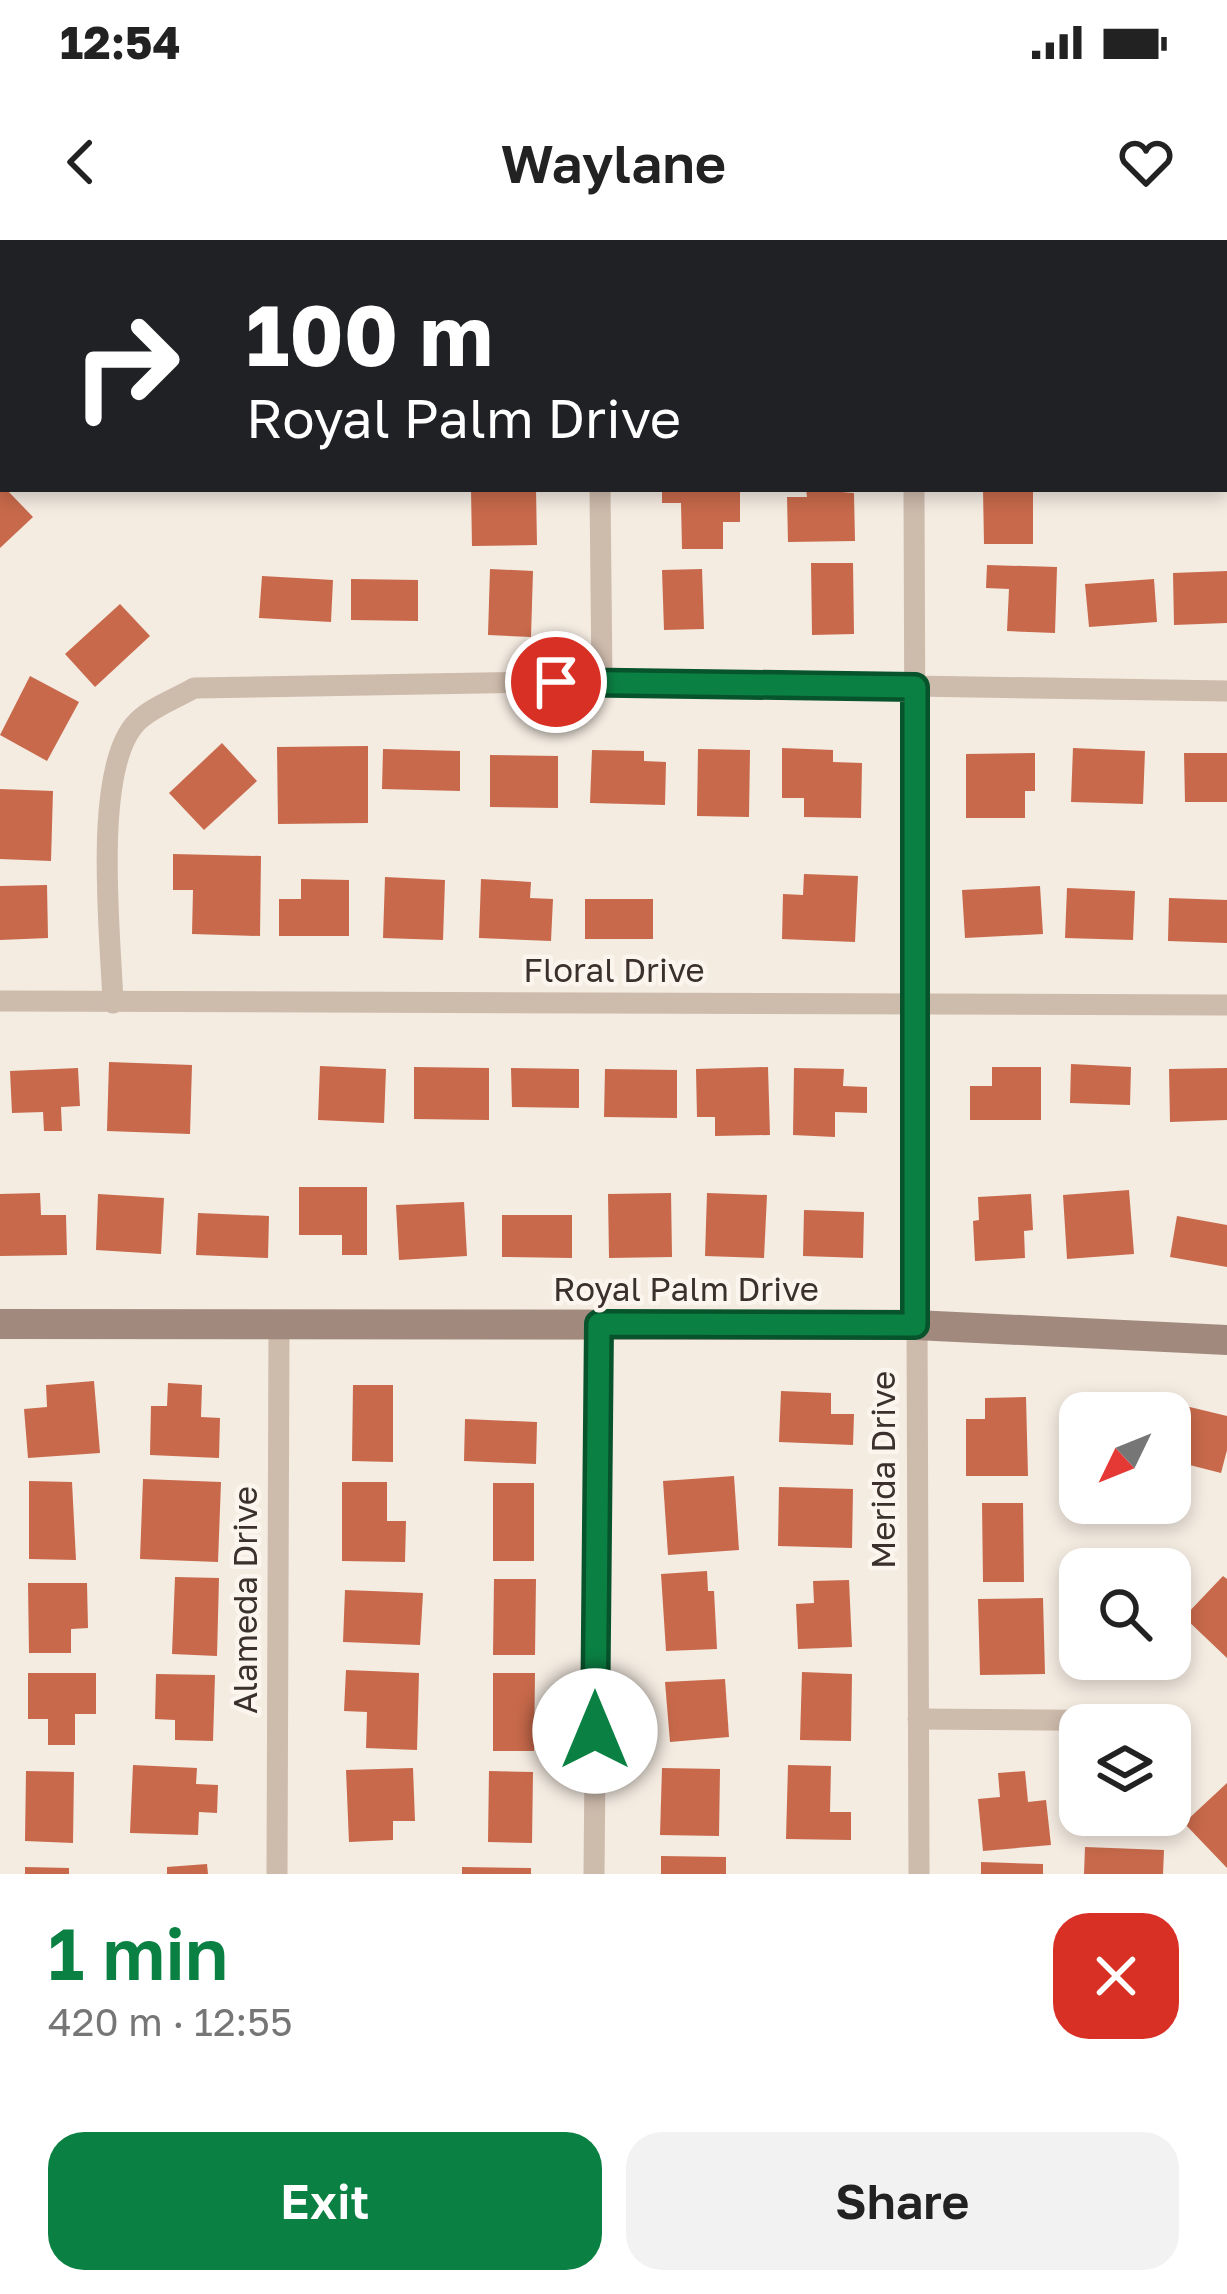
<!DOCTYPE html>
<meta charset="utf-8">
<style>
:root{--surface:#fff;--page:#f2f2f2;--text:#222;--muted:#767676;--accent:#0b8043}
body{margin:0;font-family:"Golos Text",sans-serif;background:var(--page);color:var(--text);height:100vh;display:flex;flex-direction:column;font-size:45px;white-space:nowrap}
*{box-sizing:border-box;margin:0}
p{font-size:39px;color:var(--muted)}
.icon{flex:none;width:66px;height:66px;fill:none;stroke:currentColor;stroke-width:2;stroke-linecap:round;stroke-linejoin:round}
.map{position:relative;height:1634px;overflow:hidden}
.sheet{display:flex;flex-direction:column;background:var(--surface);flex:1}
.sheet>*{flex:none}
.banner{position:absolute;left:0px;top:0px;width:1227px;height:252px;box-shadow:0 6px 18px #0003;background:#202124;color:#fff;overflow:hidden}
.needle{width:78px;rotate:227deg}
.buttons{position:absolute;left:1059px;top:1152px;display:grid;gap:24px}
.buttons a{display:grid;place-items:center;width:132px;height:132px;border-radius:24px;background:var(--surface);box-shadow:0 6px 18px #0003;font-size:60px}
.pin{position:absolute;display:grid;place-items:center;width:102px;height:102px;color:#fff;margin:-51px;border:6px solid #fff;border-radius:50%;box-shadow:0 3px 12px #0007}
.me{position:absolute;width:132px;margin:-66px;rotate:0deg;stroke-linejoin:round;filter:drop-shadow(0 0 9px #0008)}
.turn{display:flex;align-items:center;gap:42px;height:252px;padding:0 48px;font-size:54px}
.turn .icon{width:156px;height:156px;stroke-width:2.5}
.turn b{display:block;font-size:84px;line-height:102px}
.round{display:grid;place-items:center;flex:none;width:126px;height:126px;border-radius:36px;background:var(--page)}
.headline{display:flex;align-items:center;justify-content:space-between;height:204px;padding:0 48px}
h1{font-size:72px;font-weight:600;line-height:90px;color:var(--accent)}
.button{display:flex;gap:24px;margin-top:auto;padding:24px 48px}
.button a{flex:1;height:138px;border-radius:36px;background:var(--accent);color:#fff;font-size:48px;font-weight:600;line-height:138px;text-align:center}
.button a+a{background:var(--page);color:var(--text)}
.status{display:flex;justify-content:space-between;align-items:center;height:84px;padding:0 60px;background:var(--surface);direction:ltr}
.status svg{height:33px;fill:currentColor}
header{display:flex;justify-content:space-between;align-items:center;height:156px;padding:0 48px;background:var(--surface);font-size:54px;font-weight:600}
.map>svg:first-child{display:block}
.building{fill:#c8694b}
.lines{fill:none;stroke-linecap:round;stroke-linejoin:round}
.lane{stroke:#cdbbac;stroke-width:10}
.street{stroke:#cdbbac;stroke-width:21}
.secondary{stroke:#a18a7d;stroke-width:30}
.route-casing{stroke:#07532c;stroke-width:30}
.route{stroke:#0b8043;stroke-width:21}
.labels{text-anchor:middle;stroke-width:9;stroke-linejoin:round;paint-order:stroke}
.street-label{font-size:33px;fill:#3b302b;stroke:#fbf5ee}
</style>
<div class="status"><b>12:54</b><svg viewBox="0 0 49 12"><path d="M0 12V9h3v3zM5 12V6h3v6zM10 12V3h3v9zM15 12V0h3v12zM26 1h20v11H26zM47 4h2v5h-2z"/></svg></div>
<header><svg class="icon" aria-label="back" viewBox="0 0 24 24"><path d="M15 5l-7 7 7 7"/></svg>Waylane<svg class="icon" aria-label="heart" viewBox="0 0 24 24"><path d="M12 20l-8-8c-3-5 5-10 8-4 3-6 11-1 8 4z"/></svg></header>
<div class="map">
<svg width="1227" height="1634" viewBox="0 0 1227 1634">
<rect width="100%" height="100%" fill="#f4ebe1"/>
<!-- building -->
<g class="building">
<path d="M0,249H6L33,277L0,308Z"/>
<path d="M471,249H536L537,305L472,306Z"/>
<path d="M662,249H740V282H723V309H682L681,263H662Z"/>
<path d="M806,249L854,253L855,301L788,302L787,257H807Z"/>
<path d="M983,249H1033V304H984Z"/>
<path d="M811,323H853L854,394L812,395Z"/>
<path d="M987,325L1057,327L1055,393L1007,391L1009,349L986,348Z"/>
<path d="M490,329L533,331L531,397L488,395Z"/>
<path d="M702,329L704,389L664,390L662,330Z"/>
<path d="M1227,331V383L1174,385L1173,333Z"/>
<path d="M262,336L333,340L331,382L259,378Z"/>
<path d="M351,339L418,340V381L351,380Z"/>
<path d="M1154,339L1157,382L1089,387L1085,344Z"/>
<path d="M120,364L150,396L95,447L65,414Z"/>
<path d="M30,436L79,462L47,521L0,495Z"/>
<path d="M222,503L257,541L204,590L169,553Z"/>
<path d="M368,506V583L278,584L277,507Z"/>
<path d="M782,508L833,510V522L862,523L861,578L804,577V558H782Z"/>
<path d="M1073,508L1145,511L1143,564L1071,562Z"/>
<path d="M383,509L460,511V551L382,549Z"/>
<path d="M698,509L750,510L749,577L697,576Z"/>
<path d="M592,510L644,511V521L666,522L665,565L590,563Z"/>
<path d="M1035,513V551H1025V578H966V514Z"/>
<path d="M1184,513H1227V562H1185Z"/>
<path d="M490,515L558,516V568L490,567Z"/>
<path d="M0,549L53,551L51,621L0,619Z"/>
<path d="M173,614L261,616L260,696L192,694L193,650H173Z"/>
<path d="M804,634L858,636L855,702L782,699L783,654L803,655Z"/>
<path d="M385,637L445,640L443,700L383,698Z"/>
<path d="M301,639L349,640V696H279V659H301Z"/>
<path d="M481,639L531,642L530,658L553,659L551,701L479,698Z"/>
<path d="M47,645L48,698L0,700V646Z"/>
<path d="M1040,646L1043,694L965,698L962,650Z"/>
<path d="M1067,648L1135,651L1133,700L1065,698Z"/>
<path d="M1169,658L1227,660V703L1168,701Z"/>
<rect x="585" y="659" width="68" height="40"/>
<path d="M109,822L192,825L190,894L107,891Z"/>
<path d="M1071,824L1131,827L1130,865L1070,863Z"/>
<path d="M320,826L386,829L384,883L318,880Z"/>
<path d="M414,827L489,828V880L414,879Z"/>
<path d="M768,827L770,895L715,896V877H697L696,829Z"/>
<path d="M992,827H1041V880H970V846H992Z"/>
<path d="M78,828L80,866L61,867L62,891H44L43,872L12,873L10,831Z"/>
<path d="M511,828L579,829V868L512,867Z"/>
<path d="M794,828L844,829L843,846L867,847V873L835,872V897L793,895Z"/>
<path d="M1227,828V880L1170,882L1169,829Z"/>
<path d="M605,829L677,830V878L604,877Z"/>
<path d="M299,947H367V1015H342V995H299Z"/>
<path d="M1129,950L1134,1014L1067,1019L1063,955Z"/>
<path d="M40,953L41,975H66L67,1015L0,1016V954Z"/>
<path d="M671,953L672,1017L609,1018L608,954Z"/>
<path d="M707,953L767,955L764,1018L705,1016Z"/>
<path d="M98,954L164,958L161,1014L96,1010Z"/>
<path d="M1031,954L1033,990L1024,991L1025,1018L975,1021L973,981L979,980L978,957Z"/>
<path d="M464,962L467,1016L399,1020L396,965Z"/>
<path d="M804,970L864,972L863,1018L803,1016Z"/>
<path d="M198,973L269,976L268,1018L196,1015Z"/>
<path d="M502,975H572V1018L502,1017Z"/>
<path d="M1177,976L1227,985V1027L1170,1017Z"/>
<path d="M94,1141L100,1213L28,1218L24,1169L47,1167L46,1145Z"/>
<path d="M168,1143L202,1145L201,1177L220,1178L219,1218L150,1215L151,1166H167Z"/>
<path d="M353,1145H393V1222L352,1221Z"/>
<path d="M781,1151L831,1153V1174H854L853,1205L779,1202Z"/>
<path d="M1026,1157L1028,1236H966V1179H985V1158Z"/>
<path d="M1067,1158L1128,1161V1173H1080V1209H1066Z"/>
<path d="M1169,1162L1227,1176V1210L1221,1233L1170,1220Z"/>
<path d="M465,1179L537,1182L536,1224L464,1221Z"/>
<path d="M734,1236L739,1310L668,1315L663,1241Z"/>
<path d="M143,1239L221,1242L218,1322L140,1319Z"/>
<path d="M29,1241L72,1242L76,1320L29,1319Z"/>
<path d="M342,1242H387V1281H406L405,1322L342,1321Z"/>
<rect x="493" y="1243" width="41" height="78"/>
<path d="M779,1247L853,1249L852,1308L778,1306Z"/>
<path d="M982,1263H1023L1024,1342H983Z"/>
<path d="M1094,1308L1149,1310L1148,1329H1093Z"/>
<path d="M707,1331L708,1351H714L717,1409L666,1411L661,1334Z"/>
<path d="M1223,1336L1227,1339V1418L1184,1377Z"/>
<path d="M175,1337L219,1338L217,1416L172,1414Z"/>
<path d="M494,1339H536L535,1415H493Z"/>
<path d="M849,1340L852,1407L798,1409L796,1364L814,1363L813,1341Z"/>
<path d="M28,1343H87L88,1388L71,1389V1413H29Z"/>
<path d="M345,1350L423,1353L420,1405L343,1402Z"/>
<path d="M1043,1358L1045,1434L980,1435L978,1359Z"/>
<path d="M346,1430L419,1433L417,1510L366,1508L367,1472L344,1471Z"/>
<path d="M802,1432L852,1434L851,1501L800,1500Z"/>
<path d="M28,1433H96V1474H75V1505H48V1479H28Z"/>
<path d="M493,1433H535L534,1511H493Z"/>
<path d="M156,1434L215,1435L213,1501L175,1500V1480L155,1479Z"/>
<path d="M725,1439L729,1497L670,1502L665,1442Z"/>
<path d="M133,1525L197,1528L196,1544L218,1545L217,1573L199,1572L198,1595L130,1593Z"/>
<path d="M788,1525L831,1526L830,1572H851V1600L786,1599Z"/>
<path d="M413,1528L415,1581H393V1600L349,1602L346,1530Z"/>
<path d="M662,1528L720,1529L719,1596L660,1595Z"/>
<path d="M26,1531L74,1532L73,1603L25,1601Z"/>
<path d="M489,1531L533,1532L532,1603L488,1602Z"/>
<path d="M1025,1531L1028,1562L1046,1560L1051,1605L983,1611L978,1559L1000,1557L998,1533Z"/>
<path d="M1227,1543V1628L1184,1583Z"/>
<path d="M1085,1607L1164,1610L1163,1634H1084Z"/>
<path d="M661,1616L726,1617V1634H661Z"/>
<path d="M981,1622L1043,1624V1634H981Z"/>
<path d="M207,1624L208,1634H167V1627Z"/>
<path d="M25,1627L69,1628V1634H25Z"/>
<path d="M462,1627L531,1628V1634H462Z"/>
</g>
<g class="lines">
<!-- lane -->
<g class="lane">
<path d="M286,0V3"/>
<path d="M0,18L3,20"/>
</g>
<!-- street -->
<g class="street">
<path d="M598,0V3"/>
<path d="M914,0V3"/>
<path d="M600,249L602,441"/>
<path d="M914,249L919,1634"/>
<path d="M0,761L1227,765"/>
<path d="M113,763C111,699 91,526 138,481C152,467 177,458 194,448L602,441L1227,451"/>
<path d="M918,1479L1157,1481"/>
<path d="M277,1634L279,1086"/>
<path d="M594,1634L599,1085"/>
</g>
<!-- secondary -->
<path class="secondary" d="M0,1084L915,1085L1227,1100"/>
</g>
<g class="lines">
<!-- route casing -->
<g class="route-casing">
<path id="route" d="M556,442L915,447V1085L599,1084L595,1491"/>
</g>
<!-- route -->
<use href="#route" class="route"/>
</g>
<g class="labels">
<!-- street labels -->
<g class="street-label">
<text x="614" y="742">Floral Drive</text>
<text x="686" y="1061">Royal Palm Drive</text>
<text transform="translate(883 1230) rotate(-90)" y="12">Merida Drive</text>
<text transform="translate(245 1360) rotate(-90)" y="12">Alameda Drive</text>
</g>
</g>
</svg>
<div class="buttons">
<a><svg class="needle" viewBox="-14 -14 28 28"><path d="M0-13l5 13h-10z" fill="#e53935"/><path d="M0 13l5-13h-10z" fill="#767676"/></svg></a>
<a><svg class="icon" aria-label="search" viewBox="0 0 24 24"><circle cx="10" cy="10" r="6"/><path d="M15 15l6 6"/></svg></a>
<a><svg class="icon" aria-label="layers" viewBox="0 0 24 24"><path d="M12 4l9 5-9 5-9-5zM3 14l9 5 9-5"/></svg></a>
</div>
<div class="pin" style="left:556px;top:442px;background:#d93025"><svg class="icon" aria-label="arrive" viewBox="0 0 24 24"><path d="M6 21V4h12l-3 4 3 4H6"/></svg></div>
<svg class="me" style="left:595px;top:1491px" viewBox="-20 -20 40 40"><circle r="19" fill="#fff"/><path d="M0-13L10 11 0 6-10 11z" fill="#0b8043"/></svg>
<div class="banner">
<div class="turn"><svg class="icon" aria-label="right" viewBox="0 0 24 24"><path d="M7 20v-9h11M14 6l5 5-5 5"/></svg><div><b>100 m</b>Royal Palm Drive</div></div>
</div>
</div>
<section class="sheet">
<div class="headline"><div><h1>1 min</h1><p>420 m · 12:55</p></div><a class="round" style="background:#d93025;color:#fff"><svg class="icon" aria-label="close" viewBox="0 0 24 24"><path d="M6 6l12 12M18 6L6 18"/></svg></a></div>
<div class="button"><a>Exit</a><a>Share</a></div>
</section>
